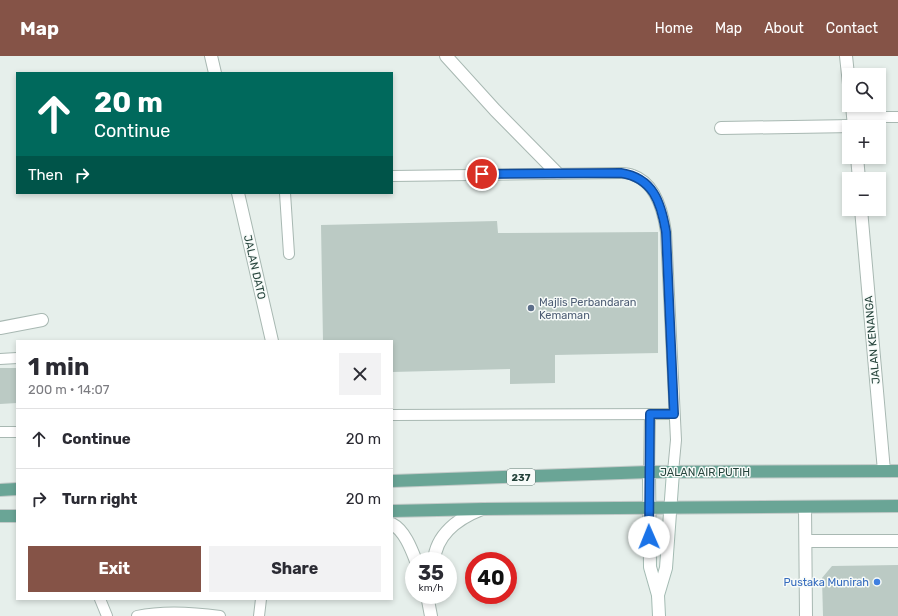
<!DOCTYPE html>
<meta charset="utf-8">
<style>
:root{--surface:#fff;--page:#f2f2f3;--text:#2b2b33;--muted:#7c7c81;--line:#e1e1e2;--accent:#855347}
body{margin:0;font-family:Rubik,sans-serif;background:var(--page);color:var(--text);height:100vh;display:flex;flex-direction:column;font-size:15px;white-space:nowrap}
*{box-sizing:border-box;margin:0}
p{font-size:13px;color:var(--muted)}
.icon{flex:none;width:22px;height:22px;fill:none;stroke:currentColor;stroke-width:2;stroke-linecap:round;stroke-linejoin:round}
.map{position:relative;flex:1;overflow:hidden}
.side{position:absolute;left:16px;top:284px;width:377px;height:260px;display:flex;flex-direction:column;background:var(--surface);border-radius:0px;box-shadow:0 2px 6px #0003}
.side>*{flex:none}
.top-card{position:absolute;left:16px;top:16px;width:377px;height:122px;border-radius:0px;box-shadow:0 2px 6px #0003;background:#00695c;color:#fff;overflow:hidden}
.controls{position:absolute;left:842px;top:12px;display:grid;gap:8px}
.controls a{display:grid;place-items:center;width:44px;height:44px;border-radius:0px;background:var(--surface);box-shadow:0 2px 6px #0003;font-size:20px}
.speed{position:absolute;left:405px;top:496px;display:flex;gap:8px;font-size:20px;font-weight:700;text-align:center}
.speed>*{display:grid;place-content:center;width:52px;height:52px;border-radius:50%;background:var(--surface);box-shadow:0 2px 6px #0003;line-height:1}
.speed small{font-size:10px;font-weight:400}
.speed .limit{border:6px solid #d22;background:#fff;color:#111}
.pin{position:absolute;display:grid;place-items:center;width:34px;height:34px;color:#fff;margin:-17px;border:2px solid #fff;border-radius:50%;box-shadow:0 1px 4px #0007}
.me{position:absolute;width:44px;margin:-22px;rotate:359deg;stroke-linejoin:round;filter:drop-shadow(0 0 3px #0008)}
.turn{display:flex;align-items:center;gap:14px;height:84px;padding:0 12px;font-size:18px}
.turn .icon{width:52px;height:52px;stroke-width:2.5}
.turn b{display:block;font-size:28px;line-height:34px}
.then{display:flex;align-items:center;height:38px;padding:0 12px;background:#0003;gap:8px;font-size:15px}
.round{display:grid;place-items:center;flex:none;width:42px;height:42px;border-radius:0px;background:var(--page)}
.overview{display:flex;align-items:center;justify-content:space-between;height:68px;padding:0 12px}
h1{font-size:24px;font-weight:700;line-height:30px}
.action{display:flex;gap:8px;margin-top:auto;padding:8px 12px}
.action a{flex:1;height:46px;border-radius:0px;background:var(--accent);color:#fff;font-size:16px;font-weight:700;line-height:46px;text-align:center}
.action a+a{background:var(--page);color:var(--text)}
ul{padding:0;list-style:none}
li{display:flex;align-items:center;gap:12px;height:60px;padding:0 12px;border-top:1px solid var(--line)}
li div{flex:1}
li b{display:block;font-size:15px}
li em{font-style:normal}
header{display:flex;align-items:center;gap:24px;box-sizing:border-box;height:56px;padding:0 20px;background:var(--accent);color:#fff}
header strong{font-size:19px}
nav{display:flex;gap:22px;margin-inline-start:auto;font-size:14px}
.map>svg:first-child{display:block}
.building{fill:#bbcac4}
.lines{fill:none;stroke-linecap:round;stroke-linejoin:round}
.lane-casing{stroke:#a8b8b2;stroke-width:12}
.street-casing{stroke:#a8b8b2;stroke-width:14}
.secondary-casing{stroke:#a4bbb3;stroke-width:14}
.primary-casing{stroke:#c2cac8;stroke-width:14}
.lane{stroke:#fff;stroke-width:10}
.street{stroke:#fff;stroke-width:12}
.secondary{stroke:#fff;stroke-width:12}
.primary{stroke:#6aa596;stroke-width:12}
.route-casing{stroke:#114b97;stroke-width:10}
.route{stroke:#1a73e8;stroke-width:7}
.service-dot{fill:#5c6f8a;stroke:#f7fbf9;stroke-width:1.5}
.shop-dot{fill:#3f7fe0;stroke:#f7fbf9;stroke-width:1.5}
.labels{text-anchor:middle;stroke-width:3;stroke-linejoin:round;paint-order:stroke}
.shield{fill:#f7fbf9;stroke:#637a73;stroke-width:1}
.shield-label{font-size:10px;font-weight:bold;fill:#24423a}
.street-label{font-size:11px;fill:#24423a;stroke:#f7fbf9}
.service-label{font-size:11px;fill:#4e5e75;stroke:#f7fbf9;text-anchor:start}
.shop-label{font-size:11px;fill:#366cbe;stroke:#f7fbf9;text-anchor:end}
</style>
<header>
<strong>Map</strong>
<nav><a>Home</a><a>Map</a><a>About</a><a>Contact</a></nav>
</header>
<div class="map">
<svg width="898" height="560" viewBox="0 0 898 560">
<rect width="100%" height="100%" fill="#e6efeb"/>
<!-- building -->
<g class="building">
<path d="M497,165L498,177L658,176V297L555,299V327L510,328V313L392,316V285H323L321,169Z"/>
<path d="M0,312H17V347L0,348Z"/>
<path d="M898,509V560H823L822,522L832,510Z"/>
</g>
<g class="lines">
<!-- lane casing -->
<g class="lane-casing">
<g id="lane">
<path d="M853,61H898"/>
<path d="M392,120L621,117C625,117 629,117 633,119C656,127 663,155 666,176L676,384L673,416"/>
<path d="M285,137L289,198"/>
<path d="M0,303L17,302"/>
<path d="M392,359L674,358"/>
<path d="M0,376H17"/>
<path d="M649,416L650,358"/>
<path d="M100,543L107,560"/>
<path d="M137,560C164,554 192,556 220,560"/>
<path d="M259,560L261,543"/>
</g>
</g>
<!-- street casing -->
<g class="street-casing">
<g id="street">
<path d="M211,0L215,17"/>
<path d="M446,0L495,54L557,117"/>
<path d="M846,0L849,28"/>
<path d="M852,49L854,71"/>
<path d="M721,72L854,70"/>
<path d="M857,101L859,123"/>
<path d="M238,137L272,285"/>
<path d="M861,153L884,415"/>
<path d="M0,272L42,264"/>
<path d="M805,451L806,560"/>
<path d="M392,468C404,474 411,492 416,505"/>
<path d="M806,485H898"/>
<path d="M434,505C436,478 459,462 482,453"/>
<path d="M427,539L431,560"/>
</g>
</g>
<!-- secondary casing -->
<g class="secondary-casing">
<g id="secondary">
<path d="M649,416L650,511L658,539L659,560"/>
<path d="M658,539L666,512L673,416"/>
</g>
</g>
<!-- primary casing -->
<g class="primary-casing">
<g id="primary">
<path d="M392,425L649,416L898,415"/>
<path d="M0,434L17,433"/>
<path d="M392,455L483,453L898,450"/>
<path d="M0,460H17"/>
</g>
</g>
<!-- lane -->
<use href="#lane" class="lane"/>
<!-- street -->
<use href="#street" class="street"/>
<!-- secondary -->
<use href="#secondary" class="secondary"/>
<!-- primary -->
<use href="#primary" class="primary"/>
</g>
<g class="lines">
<!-- route casing -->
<g class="route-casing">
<path id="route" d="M482,118L621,117C653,122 661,146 666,176L674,358H650L649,481"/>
</g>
<!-- route -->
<use href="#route" class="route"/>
</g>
<!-- markers -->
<circle class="service-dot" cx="531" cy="252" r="4"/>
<circle class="shop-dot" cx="877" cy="526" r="4"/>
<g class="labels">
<!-- shield labels -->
<rect class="shield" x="507" y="413" width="28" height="16" rx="3"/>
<g class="shield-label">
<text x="521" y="425">237</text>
</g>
<!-- street labels -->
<g class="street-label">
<text transform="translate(255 211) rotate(77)" y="4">JALAN DATO</text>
<text transform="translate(872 284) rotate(-95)" y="4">JALAN KENANGA</text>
<text x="705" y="420">JALAN AIR PUTIH</text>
</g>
<!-- service labels -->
<g class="service-label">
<text x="539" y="250">Majlis Perbandaran<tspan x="539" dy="13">Kemaman</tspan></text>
</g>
<!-- shop labels -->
<g class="shop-label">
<text x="869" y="530">Pustaka Munirah</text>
</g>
</g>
</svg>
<div class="controls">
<a><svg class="icon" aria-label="search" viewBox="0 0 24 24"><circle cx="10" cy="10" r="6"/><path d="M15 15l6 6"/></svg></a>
<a>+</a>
<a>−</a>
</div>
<div class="speed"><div>35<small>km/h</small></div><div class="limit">40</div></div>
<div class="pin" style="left:482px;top:118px;background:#d93025"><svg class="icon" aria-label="arrive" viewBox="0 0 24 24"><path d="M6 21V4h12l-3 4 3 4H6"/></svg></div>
<svg class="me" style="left:649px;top:481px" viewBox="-20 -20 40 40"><circle r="19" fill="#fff"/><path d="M0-13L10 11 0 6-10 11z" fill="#1a73e8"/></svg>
<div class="top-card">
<div class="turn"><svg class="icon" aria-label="ahead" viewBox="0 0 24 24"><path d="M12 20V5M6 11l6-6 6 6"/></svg><div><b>20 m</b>Continue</div></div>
<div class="then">Then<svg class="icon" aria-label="right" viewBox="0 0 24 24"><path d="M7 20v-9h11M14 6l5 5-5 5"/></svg></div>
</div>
<section class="side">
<div class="overview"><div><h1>1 min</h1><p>200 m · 14:07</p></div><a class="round"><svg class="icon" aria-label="close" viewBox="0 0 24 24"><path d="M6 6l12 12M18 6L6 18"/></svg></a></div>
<ul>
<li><svg class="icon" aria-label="ahead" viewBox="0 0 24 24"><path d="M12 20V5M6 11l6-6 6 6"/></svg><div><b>Continue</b></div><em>20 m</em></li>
<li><svg class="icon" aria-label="right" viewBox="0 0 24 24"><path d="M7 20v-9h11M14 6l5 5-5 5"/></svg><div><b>Turn right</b></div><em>20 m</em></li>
</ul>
<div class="action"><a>Exit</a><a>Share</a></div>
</section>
</div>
